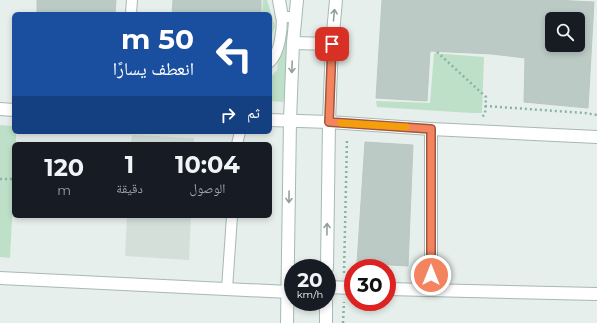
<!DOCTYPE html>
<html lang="ar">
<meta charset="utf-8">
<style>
:root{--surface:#171b24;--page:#20242c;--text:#f1f3f6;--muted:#9ea1a6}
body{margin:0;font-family:Montserrat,"Noto Naskh Arabic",sans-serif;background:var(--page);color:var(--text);direction:rtl;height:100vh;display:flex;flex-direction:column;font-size:15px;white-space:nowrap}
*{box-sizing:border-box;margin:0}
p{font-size:13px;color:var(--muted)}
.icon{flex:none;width:22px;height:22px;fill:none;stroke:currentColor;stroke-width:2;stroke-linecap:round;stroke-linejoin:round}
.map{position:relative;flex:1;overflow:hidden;direction:ltr}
.sheet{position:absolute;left:12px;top:142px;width:260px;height:76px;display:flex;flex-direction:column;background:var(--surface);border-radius:6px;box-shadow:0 2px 6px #0003;direction:rtl}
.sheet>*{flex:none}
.top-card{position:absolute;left:12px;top:12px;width:260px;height:122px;border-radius:6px;box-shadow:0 2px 6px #0003;direction:rtl;background:#1a4fa0;color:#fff;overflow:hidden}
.fabs{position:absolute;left:545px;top:12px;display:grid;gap:8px}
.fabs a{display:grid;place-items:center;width:40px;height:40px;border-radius:6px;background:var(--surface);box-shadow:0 2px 6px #0003;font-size:20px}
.speed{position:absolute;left:284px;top:259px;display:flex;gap:8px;font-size:20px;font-weight:700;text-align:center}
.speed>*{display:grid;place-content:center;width:52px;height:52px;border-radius:50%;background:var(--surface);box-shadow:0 2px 6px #0003;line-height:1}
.speed small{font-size:10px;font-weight:400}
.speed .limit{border:6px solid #d22;background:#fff;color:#111}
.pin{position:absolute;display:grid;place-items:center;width:34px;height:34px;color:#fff;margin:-17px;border-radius:8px;box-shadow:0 2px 6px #0006}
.me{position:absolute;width:44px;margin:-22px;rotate:0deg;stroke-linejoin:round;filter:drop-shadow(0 0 3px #0008)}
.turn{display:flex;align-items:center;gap:14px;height:84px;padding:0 12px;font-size:18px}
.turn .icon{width:52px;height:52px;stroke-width:2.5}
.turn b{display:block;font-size:28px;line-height:34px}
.then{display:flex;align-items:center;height:38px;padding:0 12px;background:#0003;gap:8px;font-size:15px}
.eta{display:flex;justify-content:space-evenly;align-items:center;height:68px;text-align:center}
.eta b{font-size:24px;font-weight:700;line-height:28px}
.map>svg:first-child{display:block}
.built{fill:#d4dfda}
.park{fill:#bfe0c8}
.building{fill:#bbcac4;stroke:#b8c9c2;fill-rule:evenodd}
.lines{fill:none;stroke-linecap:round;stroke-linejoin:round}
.lane-casing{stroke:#a8b8b2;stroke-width:12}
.street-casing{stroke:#a8b8b2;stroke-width:14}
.secondary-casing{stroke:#a4bbb3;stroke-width:14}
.path{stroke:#86b3a5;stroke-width:2.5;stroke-dasharray:2 3;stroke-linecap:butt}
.lane{stroke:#fff;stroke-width:10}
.street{stroke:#fff;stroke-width:12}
.secondary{stroke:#fff;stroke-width:12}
.oneway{stroke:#92a09c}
.route-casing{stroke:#9f563e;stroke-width:10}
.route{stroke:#f4845f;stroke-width:7}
.slow{stroke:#f59e0b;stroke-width:7}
</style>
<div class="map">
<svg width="597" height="323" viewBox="0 0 597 323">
<rect width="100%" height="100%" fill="#e6efeb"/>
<!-- built -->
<g class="built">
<path d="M132,135L194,138V144H131Z"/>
<path d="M127,216H191L189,260L125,256Z"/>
</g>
<!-- park -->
<g class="park">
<path d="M263,0H267L275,26L270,40V14H262Z"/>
<path d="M284,29L288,30L286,97L283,102L270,101V76L273,75L277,70L279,48Z"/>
<path d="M434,53L484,57L482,113H471L377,107L376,101L430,103Z"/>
<path d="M0,125L14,126V132H16V144H14V183L10,258L0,257Z"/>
</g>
<!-- building -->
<g class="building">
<path d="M37,0H116L115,14H37Z"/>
<path d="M173,0H261V14H172Z"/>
<path d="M382,0H554L594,2L588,108L524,102L525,58L492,54L430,51L427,101L376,98ZM552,19H578V45H552Z"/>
<path d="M365,142L413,145L408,266L357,263Z"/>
</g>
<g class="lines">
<!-- lane casing -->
<g class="lane-casing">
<g id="lane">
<path d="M131,14L132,0"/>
<path d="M270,62C280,53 282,30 282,17H296"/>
<path d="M237,144L240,132"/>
<path d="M227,289L232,216"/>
</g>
</g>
<!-- street casing -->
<g class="street-casing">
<g id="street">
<path d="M279,0L282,17"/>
<path d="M0,109L14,110"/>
<path d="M270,120L329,122L431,129L597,137"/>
<path d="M0,278L289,292"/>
<path d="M327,287L353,288"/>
<path d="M387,289L597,294"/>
<path d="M431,290V129"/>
</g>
</g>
<!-- secondary casing -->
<g class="secondary-casing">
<g id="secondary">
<path d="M293,43L332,44"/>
<path d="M327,268L329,122L332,44L336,0"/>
<path d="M287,323L290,120L293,43L297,0"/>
<path d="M326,323V302"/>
</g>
</g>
<!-- path -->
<g class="path">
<path d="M437,52L486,97L485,114L482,117"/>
<path d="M485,106L585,113L597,115"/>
<path d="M0,179H14"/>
<path d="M344,273L347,138"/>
<path d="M343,323L344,302"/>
</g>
<!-- lane -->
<use href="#lane" class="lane"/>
<!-- street -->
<use href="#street" class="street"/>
<!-- secondary -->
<use href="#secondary" class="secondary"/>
</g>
<!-- one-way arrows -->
<defs><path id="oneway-shaft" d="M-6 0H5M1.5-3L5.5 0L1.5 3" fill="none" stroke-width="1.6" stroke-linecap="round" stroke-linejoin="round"/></defs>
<g class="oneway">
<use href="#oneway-shaft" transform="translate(334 15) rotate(-85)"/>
<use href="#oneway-shaft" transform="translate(292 67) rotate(92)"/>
<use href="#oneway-shaft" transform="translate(289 197) rotate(91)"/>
<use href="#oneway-shaft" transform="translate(327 229) rotate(-89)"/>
</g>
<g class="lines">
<!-- route casing -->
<g class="route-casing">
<path id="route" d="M332,44L329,122L431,129V275"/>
</g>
<!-- route -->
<use href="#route" class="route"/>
<!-- slow -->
<path class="slow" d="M341,123L406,127"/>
</g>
</svg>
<div class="fabs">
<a><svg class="icon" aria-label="search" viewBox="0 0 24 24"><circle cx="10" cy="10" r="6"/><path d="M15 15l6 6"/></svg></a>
</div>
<div class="speed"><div>20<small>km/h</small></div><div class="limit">30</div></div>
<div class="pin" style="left:332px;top:44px;background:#d93025"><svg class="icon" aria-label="arrive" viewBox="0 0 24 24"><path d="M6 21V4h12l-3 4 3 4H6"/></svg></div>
<svg class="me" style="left:431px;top:275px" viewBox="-20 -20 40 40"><circle r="17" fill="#f4845f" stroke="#fff" stroke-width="3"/><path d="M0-11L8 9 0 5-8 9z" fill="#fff"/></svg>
<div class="top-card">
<div class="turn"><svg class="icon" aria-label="left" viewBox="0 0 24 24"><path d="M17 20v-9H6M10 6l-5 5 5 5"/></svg><div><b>50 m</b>انعطف يسارًا</div></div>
<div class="then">ثم<svg class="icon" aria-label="right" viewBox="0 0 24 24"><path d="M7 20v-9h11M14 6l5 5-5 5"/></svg></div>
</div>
<section class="sheet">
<div class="eta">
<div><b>10:04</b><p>الوصول</p></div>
<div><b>1</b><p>دقيقة</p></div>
<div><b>120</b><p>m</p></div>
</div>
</section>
</div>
